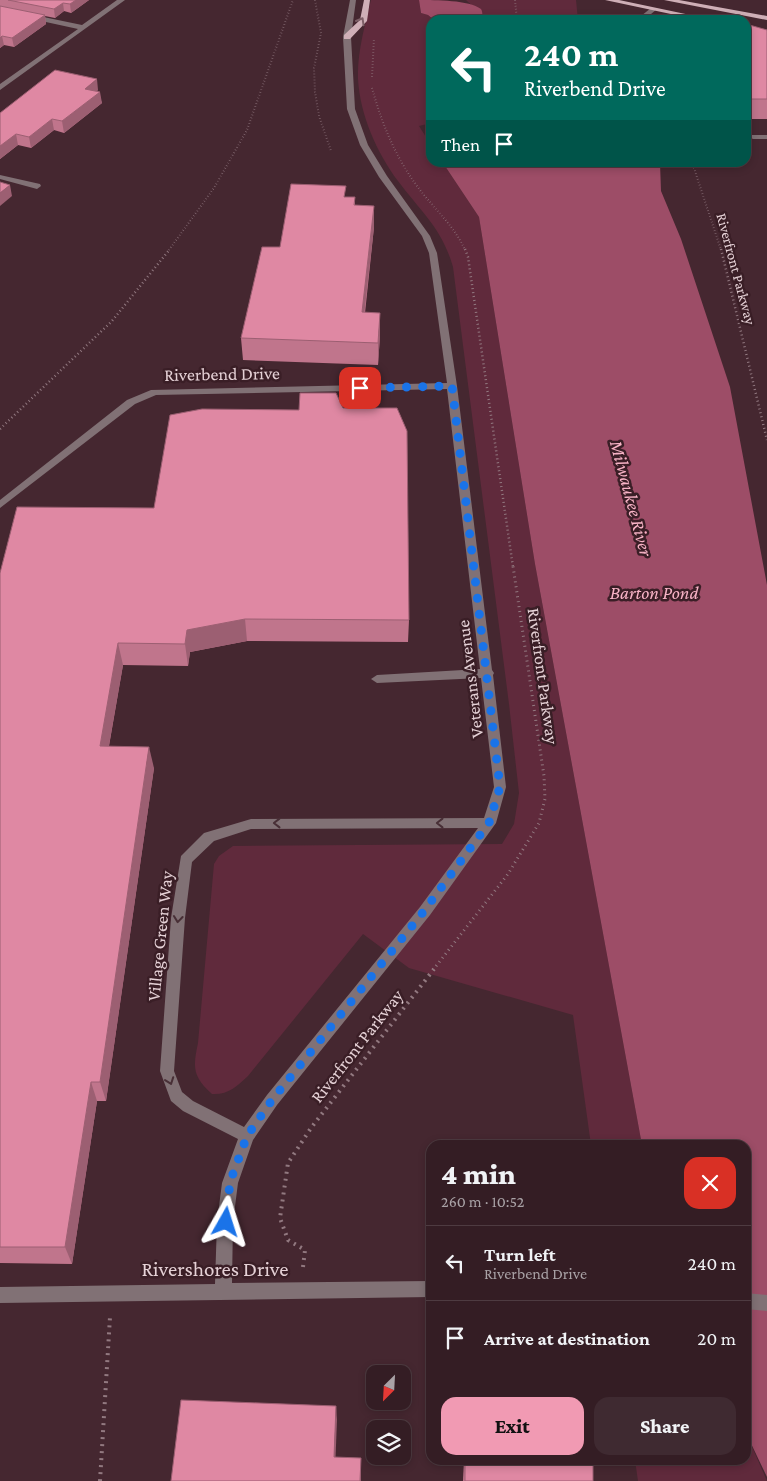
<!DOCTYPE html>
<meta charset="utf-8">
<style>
:root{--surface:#341d24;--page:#3f2a31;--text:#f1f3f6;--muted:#a9a2a6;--line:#4e3b41;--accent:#f19ab3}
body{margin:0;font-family:"Crimson Pro",serif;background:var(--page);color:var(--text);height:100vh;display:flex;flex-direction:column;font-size:19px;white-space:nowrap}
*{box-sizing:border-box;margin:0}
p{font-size:16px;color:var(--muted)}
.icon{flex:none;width:28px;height:28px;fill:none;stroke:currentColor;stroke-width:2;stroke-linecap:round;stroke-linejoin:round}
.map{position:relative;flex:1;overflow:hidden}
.details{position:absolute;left:426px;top:1140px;width:325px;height:325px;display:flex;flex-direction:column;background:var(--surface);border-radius:15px;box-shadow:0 2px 8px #0003,0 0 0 1px var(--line)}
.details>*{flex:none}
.banner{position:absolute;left:426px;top:15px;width:325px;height:152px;border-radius:15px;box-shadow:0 2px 8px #0003,0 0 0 1px var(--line);background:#00695c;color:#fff;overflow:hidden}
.needle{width:32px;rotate:204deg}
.controls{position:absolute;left:366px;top:1365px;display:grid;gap:10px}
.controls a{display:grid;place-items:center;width:45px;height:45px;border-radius:10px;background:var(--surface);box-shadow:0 2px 8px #0003,0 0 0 1px var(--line);font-size:25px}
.pin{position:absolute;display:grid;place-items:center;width:42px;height:42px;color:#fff;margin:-21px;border-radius:10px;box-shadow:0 2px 8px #0006}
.me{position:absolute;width:55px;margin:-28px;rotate:6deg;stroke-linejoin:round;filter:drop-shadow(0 0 4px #0008)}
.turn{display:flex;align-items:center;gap:18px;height:105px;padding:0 15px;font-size:22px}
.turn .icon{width:65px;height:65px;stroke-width:2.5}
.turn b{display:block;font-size:35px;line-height:42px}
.then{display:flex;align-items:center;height:48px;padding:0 15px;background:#0003;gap:10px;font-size:19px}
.round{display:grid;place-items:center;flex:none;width:52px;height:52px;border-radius:15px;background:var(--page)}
.head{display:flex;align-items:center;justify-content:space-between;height:85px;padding:0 15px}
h1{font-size:30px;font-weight:800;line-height:38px}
.primary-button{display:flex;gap:10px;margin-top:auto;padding:10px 15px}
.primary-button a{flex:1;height:58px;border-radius:15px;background:var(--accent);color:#111;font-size:20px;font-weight:800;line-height:58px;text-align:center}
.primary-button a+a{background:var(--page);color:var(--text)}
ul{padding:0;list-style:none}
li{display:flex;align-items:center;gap:15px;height:75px;padding:0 15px;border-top:1px solid var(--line)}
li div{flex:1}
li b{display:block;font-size:19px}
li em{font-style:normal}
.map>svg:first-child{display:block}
.green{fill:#602a3c}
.water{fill:#9d4d67}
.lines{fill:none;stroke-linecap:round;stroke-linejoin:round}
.path-far3{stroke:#927980;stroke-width:2;stroke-dasharray:0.5 2.5;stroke-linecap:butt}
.path-far2{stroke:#927980;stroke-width:2.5;stroke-dasharray:1 3;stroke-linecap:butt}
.path-far1{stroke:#927980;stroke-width:3;stroke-dasharray:1 4;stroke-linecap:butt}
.path{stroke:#927980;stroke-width:4;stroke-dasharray:2 5;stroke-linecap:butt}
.minor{fill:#817175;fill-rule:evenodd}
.major{fill:#cfafb7;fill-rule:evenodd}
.wall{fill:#c0758c}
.shaded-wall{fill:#9c5f72}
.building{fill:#df88a3;stroke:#9c5f72}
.oneway{stroke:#7d5f67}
.oneway2{stroke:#482f36}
.route{stroke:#1a73e8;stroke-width:9;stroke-dasharray:0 16.2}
.labels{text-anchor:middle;stroke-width:5;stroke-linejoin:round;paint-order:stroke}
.far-street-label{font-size:15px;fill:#e5d1d6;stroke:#3a1e26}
.street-label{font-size:18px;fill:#e5d1d6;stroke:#3a1e26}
.water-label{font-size:19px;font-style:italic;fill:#f8b3c6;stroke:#3a1e26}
.near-street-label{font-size:21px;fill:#e5d1d6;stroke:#3a1e26}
</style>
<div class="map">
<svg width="767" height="1481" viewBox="0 0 767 1481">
<rect width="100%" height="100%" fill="#452730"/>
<!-- green -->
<g class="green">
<path d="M371,0H419L421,13L428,15L434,20H431V123L419,126L431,145V162L443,163L479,217L535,564L642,1145H591L573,1015L409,968L363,934L248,1076C236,1087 228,1095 212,1094C192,1076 193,1067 198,1043L214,864L219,856L233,846L502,844L514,824L519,793L509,704L453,267C442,228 421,212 398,181C377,153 360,115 358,79C357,53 365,25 371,0Z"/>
<path d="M466,0H576L578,20H483L482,15Z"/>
<path d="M746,1433L767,1481H638L635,1460H746Z"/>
</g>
<!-- water -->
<g class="water">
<path d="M419,0C436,0 469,0 481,9C483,12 482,16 483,20H434L428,15L421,13Z"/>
<path d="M443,163H660L661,191L681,239L730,387L767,585V1477L746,1433V1145H642L535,564L479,217Z"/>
</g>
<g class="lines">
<!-- path-far3 -->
<g class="path-far3">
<path d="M315,0L321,33L314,68L315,92L319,116L331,151"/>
<path d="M515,0L517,20"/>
<path d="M372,77L374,38"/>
<path d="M372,88C382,124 395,156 417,186C433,208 454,225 465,250"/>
<path d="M692,162L721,250"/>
<path d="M169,250L214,188L247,130L293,0"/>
</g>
<!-- path-far2 -->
<g class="path-far2">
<path d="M465,249L468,257L513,567"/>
<path d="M721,249L767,440"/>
<path d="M0,429L112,321L170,249"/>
</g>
<!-- path-far1 -->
<path class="path-far1" d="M433,970L508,874L539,823L545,799L544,776L513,566"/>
<!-- path -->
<g class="path">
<path d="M303,1267L305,1250L288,1240L280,1218L288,1163L311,1128L434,969"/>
<path d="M100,1481L110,1317"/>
</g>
<!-- minor -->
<g class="minor">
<path d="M117,0H125L0,90V84L78,29L0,12V8L82,25Z"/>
<path d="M350,0H356L351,37L355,109L368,145L387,176L430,236L437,253L457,386L492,670L494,673L493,675L506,787L496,823L430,915L277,1105L253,1140L238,1183L233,1222L232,1283L431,1281V1297L0,1303V1287L215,1284L217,1222L222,1183L238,1139L183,1111L171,1101L160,1071L171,918L181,856L204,833L251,819L484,818L494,787L481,678L377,683L371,679L377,675L480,669L447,389L156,395L135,404L0,508V500L127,400L151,390L447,383L429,253L422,236L379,177L360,145L347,109L343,37ZM478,828L420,907L267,1095L244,1127L193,1101L182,1092L174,1071L185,918L192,862L214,841L251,829Z"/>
<path d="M651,8L657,9L644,20H636Z"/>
<path d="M750,135H767V139H753L749,137Z"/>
<path d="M0,175L40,184L41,186L37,189L0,179Z"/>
<path d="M746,1293L767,1295V1311L746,1309Z"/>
</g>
<!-- major -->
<g class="major">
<path d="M364,0H370L367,21L350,39H344V35L360,20Z"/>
<path d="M605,0H619L714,20H699Z"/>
<path d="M664,0H679L767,16V20Z"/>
</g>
</g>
<!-- wall -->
<g class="wall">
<path d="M0,0H89L71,13L64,11L55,18L45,16L46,24L14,47L4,45L0,48Z"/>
<path d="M712,15L731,20H711Z"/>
<path d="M746,24L767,30V119H746Z"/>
<path d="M98,90L97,91L102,103L64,133L54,130L31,148L18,145L0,159V113Z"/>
<path d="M346,197H355V205L374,206V227L365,313L380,335L378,365L243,360L241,338L280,247Z"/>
<path d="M0,573L409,620L408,642L247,641L190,652L188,666L123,665L109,746L154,768L106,1101H97L72,1264L0,1263Z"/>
<path d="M464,1460H593V1481H463Z"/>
</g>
<!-- shaded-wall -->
<g class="shaded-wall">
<path d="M76,0H89L71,13L70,4Z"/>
<path d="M63,3L64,11L55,18L54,9Z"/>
<path d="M45,15L46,24L14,47L12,38Z"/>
<path d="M2,36L4,45L0,48V38Z"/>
<path d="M97,79L98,90L87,99L85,89Z"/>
<path d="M100,92L102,103L64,133L62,121Z"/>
<path d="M52,119L54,130L31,148L29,137Z"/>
<path d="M16,134L18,145L0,159V146Z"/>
<path d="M10,185L12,196L0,206V193Z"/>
<path d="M374,206V227L362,334V312Z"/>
<path d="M380,313V335L378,365V343Z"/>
<path d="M245,619L247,641L190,652L188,666L185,644L187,630Z"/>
<path d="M118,643L123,665L105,768L100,746Z"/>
<path d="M149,747L154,768L106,1101L100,1082Z"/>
<path d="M91,1082L97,1101L72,1264L65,1247Z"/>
<path d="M336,1406L337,1420L335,1471L334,1457Z"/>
<path d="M361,1458V1481H360Z"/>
</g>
<!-- building -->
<g class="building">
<path d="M8,0H76L70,4L63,3L54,9Z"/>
<path d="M0,6L45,15L12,38L2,36L0,38Z"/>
<path d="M712,15L731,20H715Z"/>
<path d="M746,24L767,30V99H746Z"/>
<path d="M55,70L97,79L85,89L100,92L62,121L52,119L29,137L16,134L0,146V113Z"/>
<path d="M0,182L10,185L0,193Z"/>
<path d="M291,184L346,186L344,197H355L354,205L374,206L362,312L380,313L378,343L241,338L262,247H280Z"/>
<path d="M300,393H336L343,408H397L407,431L409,620L245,619L187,630L185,644L118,643L100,746L149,747L100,1082H91L65,1247H0V573L17,507L154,508L170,415L202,409L299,410Z"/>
<path d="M181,1400L336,1406L334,1457L361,1458L360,1481H171Z"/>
<rect x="465" y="1460" width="128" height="21"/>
</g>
<!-- one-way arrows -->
<defs><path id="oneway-chevron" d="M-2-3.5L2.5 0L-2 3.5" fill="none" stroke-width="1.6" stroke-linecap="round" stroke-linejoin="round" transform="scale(1.25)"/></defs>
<use class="oneway" href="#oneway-chevron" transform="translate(361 21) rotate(-60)"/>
<g class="oneway2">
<use href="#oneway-chevron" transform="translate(277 823) rotate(180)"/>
<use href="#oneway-chevron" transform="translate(440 823) rotate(180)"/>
<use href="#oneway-chevron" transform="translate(178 919) rotate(96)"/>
<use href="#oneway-chevron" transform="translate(170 1081) rotate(70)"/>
</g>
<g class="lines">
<!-- route -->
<path class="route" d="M226,1222L230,1182L247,1136L272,1100L424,911L474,843L489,823L500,787L452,386L360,388"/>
</g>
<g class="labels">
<!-- far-street labels -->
<g class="far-street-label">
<text transform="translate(736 269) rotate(75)" y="5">Riverfront Parkway</text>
</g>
<!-- street labels -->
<g class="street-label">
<text transform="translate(222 374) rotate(-1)" y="6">Riverbend Drive</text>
<text transform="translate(543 676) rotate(82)" y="6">Riverfront Parkway</text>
<text transform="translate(470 679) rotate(-97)" y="6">Veterans Avenue</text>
<text transform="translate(160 936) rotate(-84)" y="6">Village Green Way</text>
<text transform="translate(357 1046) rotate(-52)" y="6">Riverfront Parkway</text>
</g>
<!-- water labels -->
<g class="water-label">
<text transform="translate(632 498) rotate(75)" y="7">Milwaukee River</text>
<text x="654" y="599">Barton Pond</text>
</g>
<!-- near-street labels -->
<g class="near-street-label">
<text x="215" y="1276">Rivershores Drive</text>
</g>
</g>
</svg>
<div class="controls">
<a><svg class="needle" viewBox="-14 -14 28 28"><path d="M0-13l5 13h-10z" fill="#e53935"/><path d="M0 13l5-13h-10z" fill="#a9a2a6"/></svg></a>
<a><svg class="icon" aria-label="layers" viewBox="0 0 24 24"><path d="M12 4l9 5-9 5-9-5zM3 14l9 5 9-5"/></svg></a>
</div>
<div class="pin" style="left:360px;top:388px;background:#d93025"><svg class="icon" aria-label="arrive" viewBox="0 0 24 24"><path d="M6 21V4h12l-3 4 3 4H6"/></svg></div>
<svg class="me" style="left:226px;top:1222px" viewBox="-20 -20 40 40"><path d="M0-17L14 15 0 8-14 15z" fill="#1a73e8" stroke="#fff" stroke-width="4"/></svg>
<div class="banner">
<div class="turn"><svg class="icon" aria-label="left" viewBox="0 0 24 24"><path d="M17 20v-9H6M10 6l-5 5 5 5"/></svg><div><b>240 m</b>Riverbend Drive</div></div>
<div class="then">Then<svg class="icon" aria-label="arrive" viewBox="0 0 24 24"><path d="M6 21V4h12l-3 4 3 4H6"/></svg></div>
</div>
<section class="details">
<div class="head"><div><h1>4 min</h1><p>260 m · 10:52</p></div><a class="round" style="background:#d93025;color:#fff"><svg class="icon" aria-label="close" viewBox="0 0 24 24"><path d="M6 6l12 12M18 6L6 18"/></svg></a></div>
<ul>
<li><svg class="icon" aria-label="left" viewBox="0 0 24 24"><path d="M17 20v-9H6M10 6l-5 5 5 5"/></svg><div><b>Turn left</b><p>Riverbend Drive</p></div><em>240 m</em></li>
<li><svg class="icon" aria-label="arrive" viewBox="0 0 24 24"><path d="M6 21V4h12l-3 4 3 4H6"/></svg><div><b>Arrive at destination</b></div><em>20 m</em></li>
</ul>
<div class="primary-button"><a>Exit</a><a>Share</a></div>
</section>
</div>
